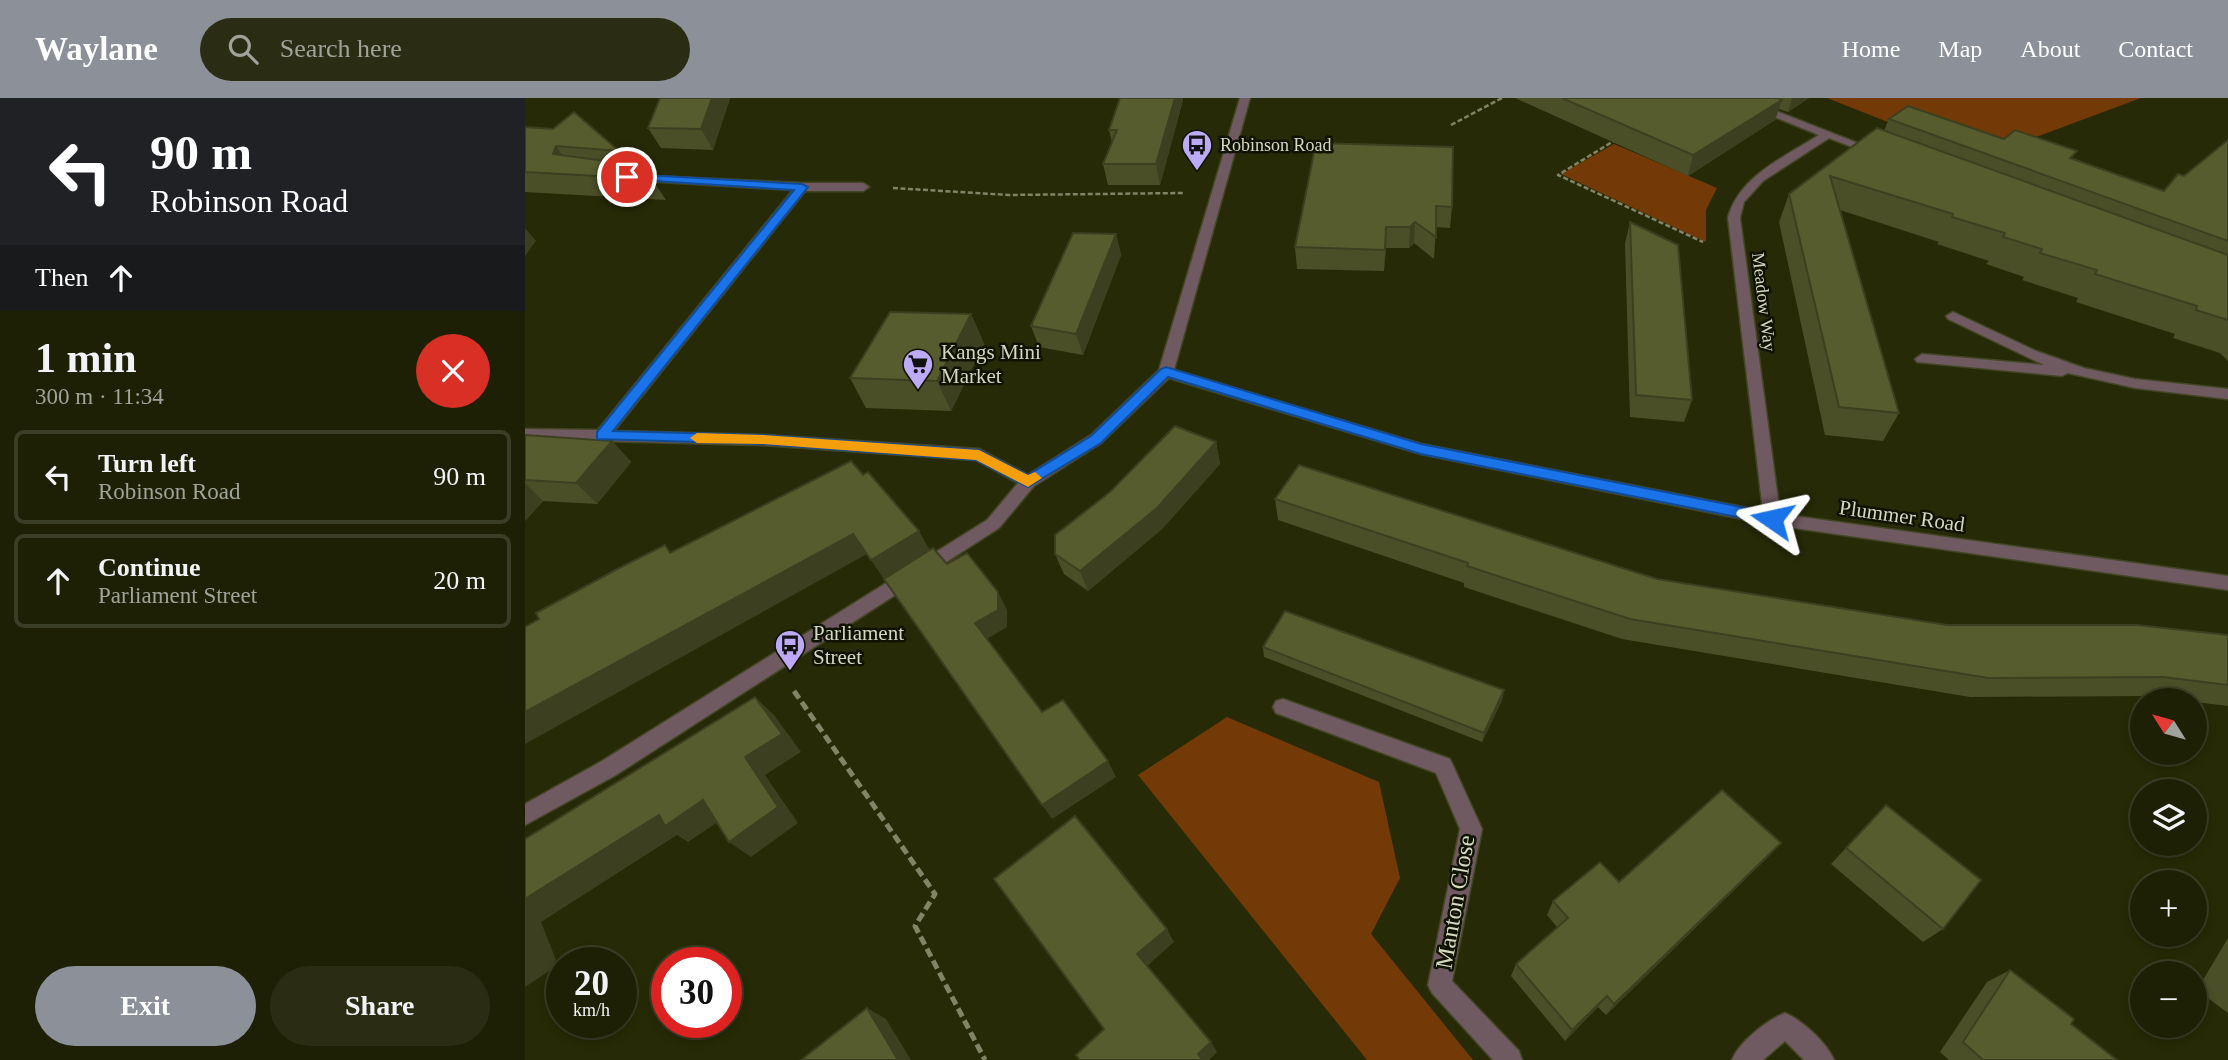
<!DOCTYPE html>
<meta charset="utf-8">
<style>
:root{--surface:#1d2004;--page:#2a2d13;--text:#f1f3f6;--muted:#a0a39a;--line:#3b3e26;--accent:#8c9099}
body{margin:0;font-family:"Times New Roman",serif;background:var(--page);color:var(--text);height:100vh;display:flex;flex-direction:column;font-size:26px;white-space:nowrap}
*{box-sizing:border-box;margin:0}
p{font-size:23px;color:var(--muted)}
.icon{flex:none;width:38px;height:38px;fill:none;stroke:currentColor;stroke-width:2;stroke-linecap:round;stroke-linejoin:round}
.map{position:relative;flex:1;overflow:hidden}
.sheet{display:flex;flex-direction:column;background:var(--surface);width:525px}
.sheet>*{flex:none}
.guide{background:#202124;color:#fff;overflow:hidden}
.needle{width:46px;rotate:307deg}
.buttons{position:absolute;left:1605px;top:590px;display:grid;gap:14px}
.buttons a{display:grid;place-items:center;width:77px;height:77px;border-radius:50%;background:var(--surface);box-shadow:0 4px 10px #0003,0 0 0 2px var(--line);font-size:35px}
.speed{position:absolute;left:21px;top:849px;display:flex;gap:14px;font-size:35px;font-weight:700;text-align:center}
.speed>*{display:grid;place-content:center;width:91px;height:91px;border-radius:50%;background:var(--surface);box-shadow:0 4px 10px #0003,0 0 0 2px var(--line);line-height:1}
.speed small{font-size:18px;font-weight:400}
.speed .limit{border:10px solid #d22;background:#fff;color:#111}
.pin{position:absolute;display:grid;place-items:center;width:60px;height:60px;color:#fff;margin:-30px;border:4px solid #fff;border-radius:50%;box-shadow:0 2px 7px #0007}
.me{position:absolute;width:77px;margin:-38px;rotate:281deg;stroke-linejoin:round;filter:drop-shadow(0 0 5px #0008)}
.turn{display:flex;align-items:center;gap:24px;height:147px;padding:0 35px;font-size:32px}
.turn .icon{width:91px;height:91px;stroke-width:2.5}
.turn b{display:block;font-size:49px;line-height:60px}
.then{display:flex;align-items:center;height:66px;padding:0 35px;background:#0003;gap:14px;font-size:26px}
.round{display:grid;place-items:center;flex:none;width:74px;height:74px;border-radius:37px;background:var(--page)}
.headline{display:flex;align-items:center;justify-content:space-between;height:119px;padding:0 35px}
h1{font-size:42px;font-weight:700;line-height:52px}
.cta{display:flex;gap:14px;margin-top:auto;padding:14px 35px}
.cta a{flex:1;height:80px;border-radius:42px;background:var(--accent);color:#fff;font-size:28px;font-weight:700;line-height:80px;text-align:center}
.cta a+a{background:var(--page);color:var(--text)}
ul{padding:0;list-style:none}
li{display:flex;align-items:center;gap:21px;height:94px;margin:0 14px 10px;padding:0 21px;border:4px solid var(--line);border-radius:10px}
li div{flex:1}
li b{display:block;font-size:26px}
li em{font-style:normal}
header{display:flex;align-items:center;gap:42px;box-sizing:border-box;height:98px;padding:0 35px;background:var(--accent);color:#fff}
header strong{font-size:33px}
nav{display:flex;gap:38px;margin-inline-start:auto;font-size:24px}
.search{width:490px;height:63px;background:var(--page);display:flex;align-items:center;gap:18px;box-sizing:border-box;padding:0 24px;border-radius:38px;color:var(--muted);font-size:26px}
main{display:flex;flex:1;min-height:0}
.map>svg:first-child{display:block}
.green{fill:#733a07}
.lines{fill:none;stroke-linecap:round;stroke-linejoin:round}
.lane-casing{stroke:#434624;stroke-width:3}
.street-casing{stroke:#434624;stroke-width:3}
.path-far1{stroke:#818466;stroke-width:2.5;stroke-dasharray:5 2.5;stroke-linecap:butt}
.path{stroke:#818466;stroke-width:5;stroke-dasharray:9 4.5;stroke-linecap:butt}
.lane{fill:#6f5a61;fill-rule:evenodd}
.street{fill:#6f5a61;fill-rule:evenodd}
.wall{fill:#4b4f28}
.shaded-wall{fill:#3d4020}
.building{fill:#575c2e;stroke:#3d4020;stroke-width:2}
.route{fill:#1a73e8;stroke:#114b97;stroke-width:2}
.slow{fill:#f59e0b}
.labels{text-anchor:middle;stroke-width:5;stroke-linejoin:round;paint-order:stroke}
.far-poi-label{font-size:18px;fill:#d4d8bf;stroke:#101202;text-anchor:start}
.far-street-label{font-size:18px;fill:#d4d8bf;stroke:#101202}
.poi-label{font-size:21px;fill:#d4d8bf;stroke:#101202;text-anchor:start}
.street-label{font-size:21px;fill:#d4d8bf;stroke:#101202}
.near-street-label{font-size:24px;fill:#d4d8bf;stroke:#101202}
</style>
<header>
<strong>Waylane</strong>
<div class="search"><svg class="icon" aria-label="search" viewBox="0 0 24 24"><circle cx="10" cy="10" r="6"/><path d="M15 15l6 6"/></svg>Search here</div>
<nav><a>Home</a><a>Map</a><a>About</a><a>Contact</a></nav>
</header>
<main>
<section class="sheet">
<div class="guide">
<div class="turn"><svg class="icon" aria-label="left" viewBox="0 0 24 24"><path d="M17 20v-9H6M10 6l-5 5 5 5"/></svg><div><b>90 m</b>Robinson Road</div></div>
<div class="then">Then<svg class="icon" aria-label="ahead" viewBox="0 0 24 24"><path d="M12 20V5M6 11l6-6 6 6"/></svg></div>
</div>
<div class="headline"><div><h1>1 min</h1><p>300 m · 11:34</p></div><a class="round" style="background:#d93025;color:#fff"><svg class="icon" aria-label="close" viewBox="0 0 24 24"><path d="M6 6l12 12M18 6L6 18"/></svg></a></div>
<ul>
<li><svg class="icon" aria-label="left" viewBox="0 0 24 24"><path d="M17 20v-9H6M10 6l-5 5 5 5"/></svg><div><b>Turn left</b><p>Robinson Road</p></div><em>90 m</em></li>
<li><svg class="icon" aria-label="ahead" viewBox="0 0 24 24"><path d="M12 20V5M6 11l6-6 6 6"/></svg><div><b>Continue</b><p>Parliament Street</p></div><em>20 m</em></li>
</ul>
<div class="cta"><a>Exit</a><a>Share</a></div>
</section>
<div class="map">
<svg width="1703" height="962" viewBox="0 0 1703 962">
<rect width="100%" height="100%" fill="#272a06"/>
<!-- green -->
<g class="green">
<path d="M1302,0H1616L1495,45L1459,62Z"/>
<path d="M1089,46L1192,90L1181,112V144L1036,76Z"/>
<path d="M702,619L854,684L875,780L846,836L948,962H842L613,677Z"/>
</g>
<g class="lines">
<!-- lane casing -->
<g class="lane-casing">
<path id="lane" d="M1428,214L1511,253L1559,270L1610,281L1703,291V301L1610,290L1543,275L1537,278L1392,264L1390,261L1397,256L1519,267L1423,221L1421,218Z"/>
</g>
<!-- street casing -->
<g class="street-casing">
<g id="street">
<path d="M715,0H725L649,272L896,346L1238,413L1203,120C1213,79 1261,58 1294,37L1203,0H1218L1358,55L1348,57L1304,40L1238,83L1219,104L1215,120L1255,416L1703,478V492L1247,427L896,356L644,280L576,345L509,388L474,430L91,677L0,727V706L77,663L462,422L493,385L451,362L238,347L0,341V331L73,332L268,92L104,82L98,79L100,77L277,85H338L344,89L338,93H280L89,333L238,337L454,351L503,377L566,337L634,272Z"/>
<path d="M758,601L925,661L957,731L927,883L994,953L997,962H968L907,895L903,887L935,731L911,675L751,615L748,609L751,603Z"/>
<path d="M1260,915C1277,922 1302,945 1309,962H1279L1260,943L1238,962H1207C1214,944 1242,922 1260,915Z"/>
</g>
</g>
<!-- path-far1 -->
<g class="path-far1">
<path d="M926,27L977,0"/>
<path d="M1092,41L1033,77L1178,144"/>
<path d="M368,90L484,97L660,95"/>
</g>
<!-- path -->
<path class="path" d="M269,593L410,796L390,828L460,962"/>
<!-- lane -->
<use href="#lane" class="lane"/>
<!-- street -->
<use href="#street" class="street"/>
</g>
<!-- wall -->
<g class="wall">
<path d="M205,0L188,52L136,50L123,30Z"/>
<path d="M990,0H1284L1263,14L1254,11L1250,22L1163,78Z"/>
<path d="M658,2L635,87H583L578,66L587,44L584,32Z"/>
<path d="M1364,21L1479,41L1547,61L1639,93L1659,78L1703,42V263L1695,255L1648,240L1650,236L1551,204L1553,200L1497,182L1499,179L1461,166L1464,163L1412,146L1414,144L1315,112L1374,315L1358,343L1300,337L1254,124L1264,96L1359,33Z"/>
<path d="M0,29L94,53L103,66L127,81L141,102L0,94Z"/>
<path d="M791,45L927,109L925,130L911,129L909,161L889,145L884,150H861L859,173L772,171L770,149Z"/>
<path d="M1105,124L1167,302L1159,324L1105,319L1100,146Z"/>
<path d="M591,136L596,157L558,257L514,249L506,228Z"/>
<path d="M446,216L459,246L426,313L341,310L325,280Z"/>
<path d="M0,337L87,343L106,364L72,406L18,403L0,423Z"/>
<path d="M691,344L695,366L637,431L563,493L539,476L530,456Z"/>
<path d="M750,401L1132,481L1422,527L1703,537V608L1670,604V602H1651L1615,598L1445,599L1097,541L939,489V485L753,422Z"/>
<path d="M738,549L979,592L977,602L957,644L739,559Z"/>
<path d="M1361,707L1418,831L1398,844L1306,766Z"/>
<path d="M1256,745L1242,760L1081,917L1073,909L1040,943L986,878L991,866L1032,829L1022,817L1028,803L1094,784Z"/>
<path d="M1703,840V915L1672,892Z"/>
<path d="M1485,872L1546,926L1592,962H1424L1415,954L1462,884Z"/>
</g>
<!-- shaded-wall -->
<g class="shaded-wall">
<path d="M187,0H205L188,52L176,31Z"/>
<path d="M650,0H658V2L635,87L631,66Z"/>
<path d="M1267,0H1284L1263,14Z"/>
<path d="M1257,2L1250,22L1163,78L1168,57Z"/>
<path d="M31,48L45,68L28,56Z"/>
<path d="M890,124L889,145L884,150L885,129Z"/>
<path d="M861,129V150L859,173L860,152Z"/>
<path d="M0,130L11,143L0,158Z"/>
<path d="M591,136L596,157L558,257L551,236Z"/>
<path d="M446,216L459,246L426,313L412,283Z"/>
<path d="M87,343L106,364L72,406L51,385Z"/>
<path d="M691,344L695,366L637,431L563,493L555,473Z"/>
<path d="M0,385L18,403L0,423Z"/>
<path d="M394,433L406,454L360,483L346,462Z"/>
<path d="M328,436L342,456L0,646V614Z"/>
<path d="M473,494L482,512V529L460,542L450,525Z"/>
<path d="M979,592L977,602L957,644L959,635Z"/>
<path d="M230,599L249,617L276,654L240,677L273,725L226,759L204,744Z"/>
<path d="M583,663L591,679L527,721L517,707Z"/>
<path d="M178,702L200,719L163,744L152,737L16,824L33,867L0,889V801L134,717Z"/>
<path d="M1256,745L1242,760L1081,917L1089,906Z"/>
<path d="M642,831L649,844L621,869L612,856Z"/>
<path d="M1082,898L1073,909L1040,943L1047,932Z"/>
<path d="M342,910L361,921L386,962H373Z"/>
<path d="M686,944L692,954L684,962H677L673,956Z"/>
</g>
<!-- building -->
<g class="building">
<path d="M135,0H187L176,31L123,30Z"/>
<path d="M595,0H650L631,66H578L592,32H584Z"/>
<path d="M1037,0H1253L1257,2L1168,57Z"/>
<path d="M1383,8L1479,41L1490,32L1552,53L1545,60L1639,93L1653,76L1659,78L1703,42V143L1364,21Z"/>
<path d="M49,14L94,53L31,48L28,56L111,67L127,81L0,74V29L28,31Z"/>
<path d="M1352,30L1703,157V222L1671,212L1672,208L1570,176L1572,172L1515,155L1517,151L1478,139L1480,135L1427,119L1428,116L1305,78L1374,315L1314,309L1264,96Z"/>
<path d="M791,45L928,49L927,109L911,108V139L890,124L885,129H861L860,152L770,149Z"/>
<path d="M1105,124L1153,147L1167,302L1111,297Z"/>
<path d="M548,135L591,136L551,236L506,228Z"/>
<path d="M365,214L446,216L412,283L325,280Z"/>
<path d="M650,328L691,344L632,410L555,473L530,456V437L585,394Z"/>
<path d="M0,337L87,343L51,385L0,382Z"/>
<path d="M326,363L338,377L343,374L394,433L346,462L328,436L0,614V529L14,521L11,515L98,468L140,447L145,455Z"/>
<path d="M774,367L1132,481L1422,527H1612L1703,537V587L1638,579L1463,580L1105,521L942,468L943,465L750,401Z"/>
<path d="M408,450L422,466L442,455L473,494V512L450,525L517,614L538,602L583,663L517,707L359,481Z"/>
<path d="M760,513L979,592L959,635L738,549Z"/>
<path d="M230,599L257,636L220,659L253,709L204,744L178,702L140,728L134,717L0,801V741Z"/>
<path d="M1197,692L1256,745L1089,906L1082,898L1047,932L991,866L1043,820L1028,803L1075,764L1094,784Z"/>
<path d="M1361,707L1456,782L1418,831L1321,750Z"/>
<path d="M550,718L642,831L612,856L686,944L673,956L678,962H555L551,957L579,931L469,781Z"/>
<path d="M1485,872L1549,921L1546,926L1592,962H1458L1438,944Z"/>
<path d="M342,910L373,962H276Z"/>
</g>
<!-- route -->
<path class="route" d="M102,76L277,86L283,89L88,333L238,337L454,352L503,377L566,338L636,271L641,269L896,346L1247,415L1254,421L1247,426L896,356L643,279L576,345L503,389L451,362L238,346L72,341V334L269,92L98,81V77Z"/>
<!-- slow -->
<path class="slow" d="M172,335L238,337L454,352L503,377L510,374L517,380L503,389L451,362L238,346L172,345L165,340Z"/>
<!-- icons -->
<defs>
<g id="bus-pin" transform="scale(1.575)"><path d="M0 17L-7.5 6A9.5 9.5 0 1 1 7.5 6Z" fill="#bcaaf6" stroke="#101202"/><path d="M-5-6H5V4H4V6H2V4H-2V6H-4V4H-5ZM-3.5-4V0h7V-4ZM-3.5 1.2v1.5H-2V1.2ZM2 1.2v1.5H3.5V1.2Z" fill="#111"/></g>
<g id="supermarket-pin" transform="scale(1.575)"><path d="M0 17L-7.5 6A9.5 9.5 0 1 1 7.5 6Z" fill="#bcaaf6" stroke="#101202"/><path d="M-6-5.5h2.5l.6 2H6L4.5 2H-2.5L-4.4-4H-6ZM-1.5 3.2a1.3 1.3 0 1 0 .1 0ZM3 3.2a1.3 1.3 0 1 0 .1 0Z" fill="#111"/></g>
</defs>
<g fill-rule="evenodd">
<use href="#bus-pin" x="672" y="47"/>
<use href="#supermarket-pin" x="393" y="266"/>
<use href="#bus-pin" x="265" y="547"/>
</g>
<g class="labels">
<!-- far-poi labels -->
<g class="far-poi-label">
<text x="695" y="53">Robinson Road</text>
</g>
<!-- far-street labels -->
<g class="far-street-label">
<text transform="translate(1239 204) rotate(83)" y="6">Meadow Way</text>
</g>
<!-- poi labels -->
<g class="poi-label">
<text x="416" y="261">Kangs Mini<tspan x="416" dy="24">Market</tspan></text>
<text x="288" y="542">Parliament<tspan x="288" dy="24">Street</tspan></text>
</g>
<!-- street labels -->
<g class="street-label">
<text transform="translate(1377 418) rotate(8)" y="7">Plummer Road</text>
</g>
<!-- near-street labels -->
<g class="near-street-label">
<text transform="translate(930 804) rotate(-80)" y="8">Manton Close</text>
</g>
</g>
</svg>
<div class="buttons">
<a><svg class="needle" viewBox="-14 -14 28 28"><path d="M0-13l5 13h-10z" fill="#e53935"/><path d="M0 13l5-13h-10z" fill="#a0a39a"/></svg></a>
<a><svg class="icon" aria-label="layers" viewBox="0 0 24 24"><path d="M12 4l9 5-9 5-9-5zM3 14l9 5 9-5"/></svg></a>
<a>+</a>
<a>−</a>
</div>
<div class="speed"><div>20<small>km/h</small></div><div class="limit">30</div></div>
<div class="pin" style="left:102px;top:79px;background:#d93025"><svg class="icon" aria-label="arrive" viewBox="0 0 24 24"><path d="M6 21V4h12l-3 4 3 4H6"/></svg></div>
<svg class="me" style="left:1247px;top:421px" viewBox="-20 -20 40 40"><path d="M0-17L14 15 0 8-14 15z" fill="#1a73e8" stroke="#fff" stroke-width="4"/></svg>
</div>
</main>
